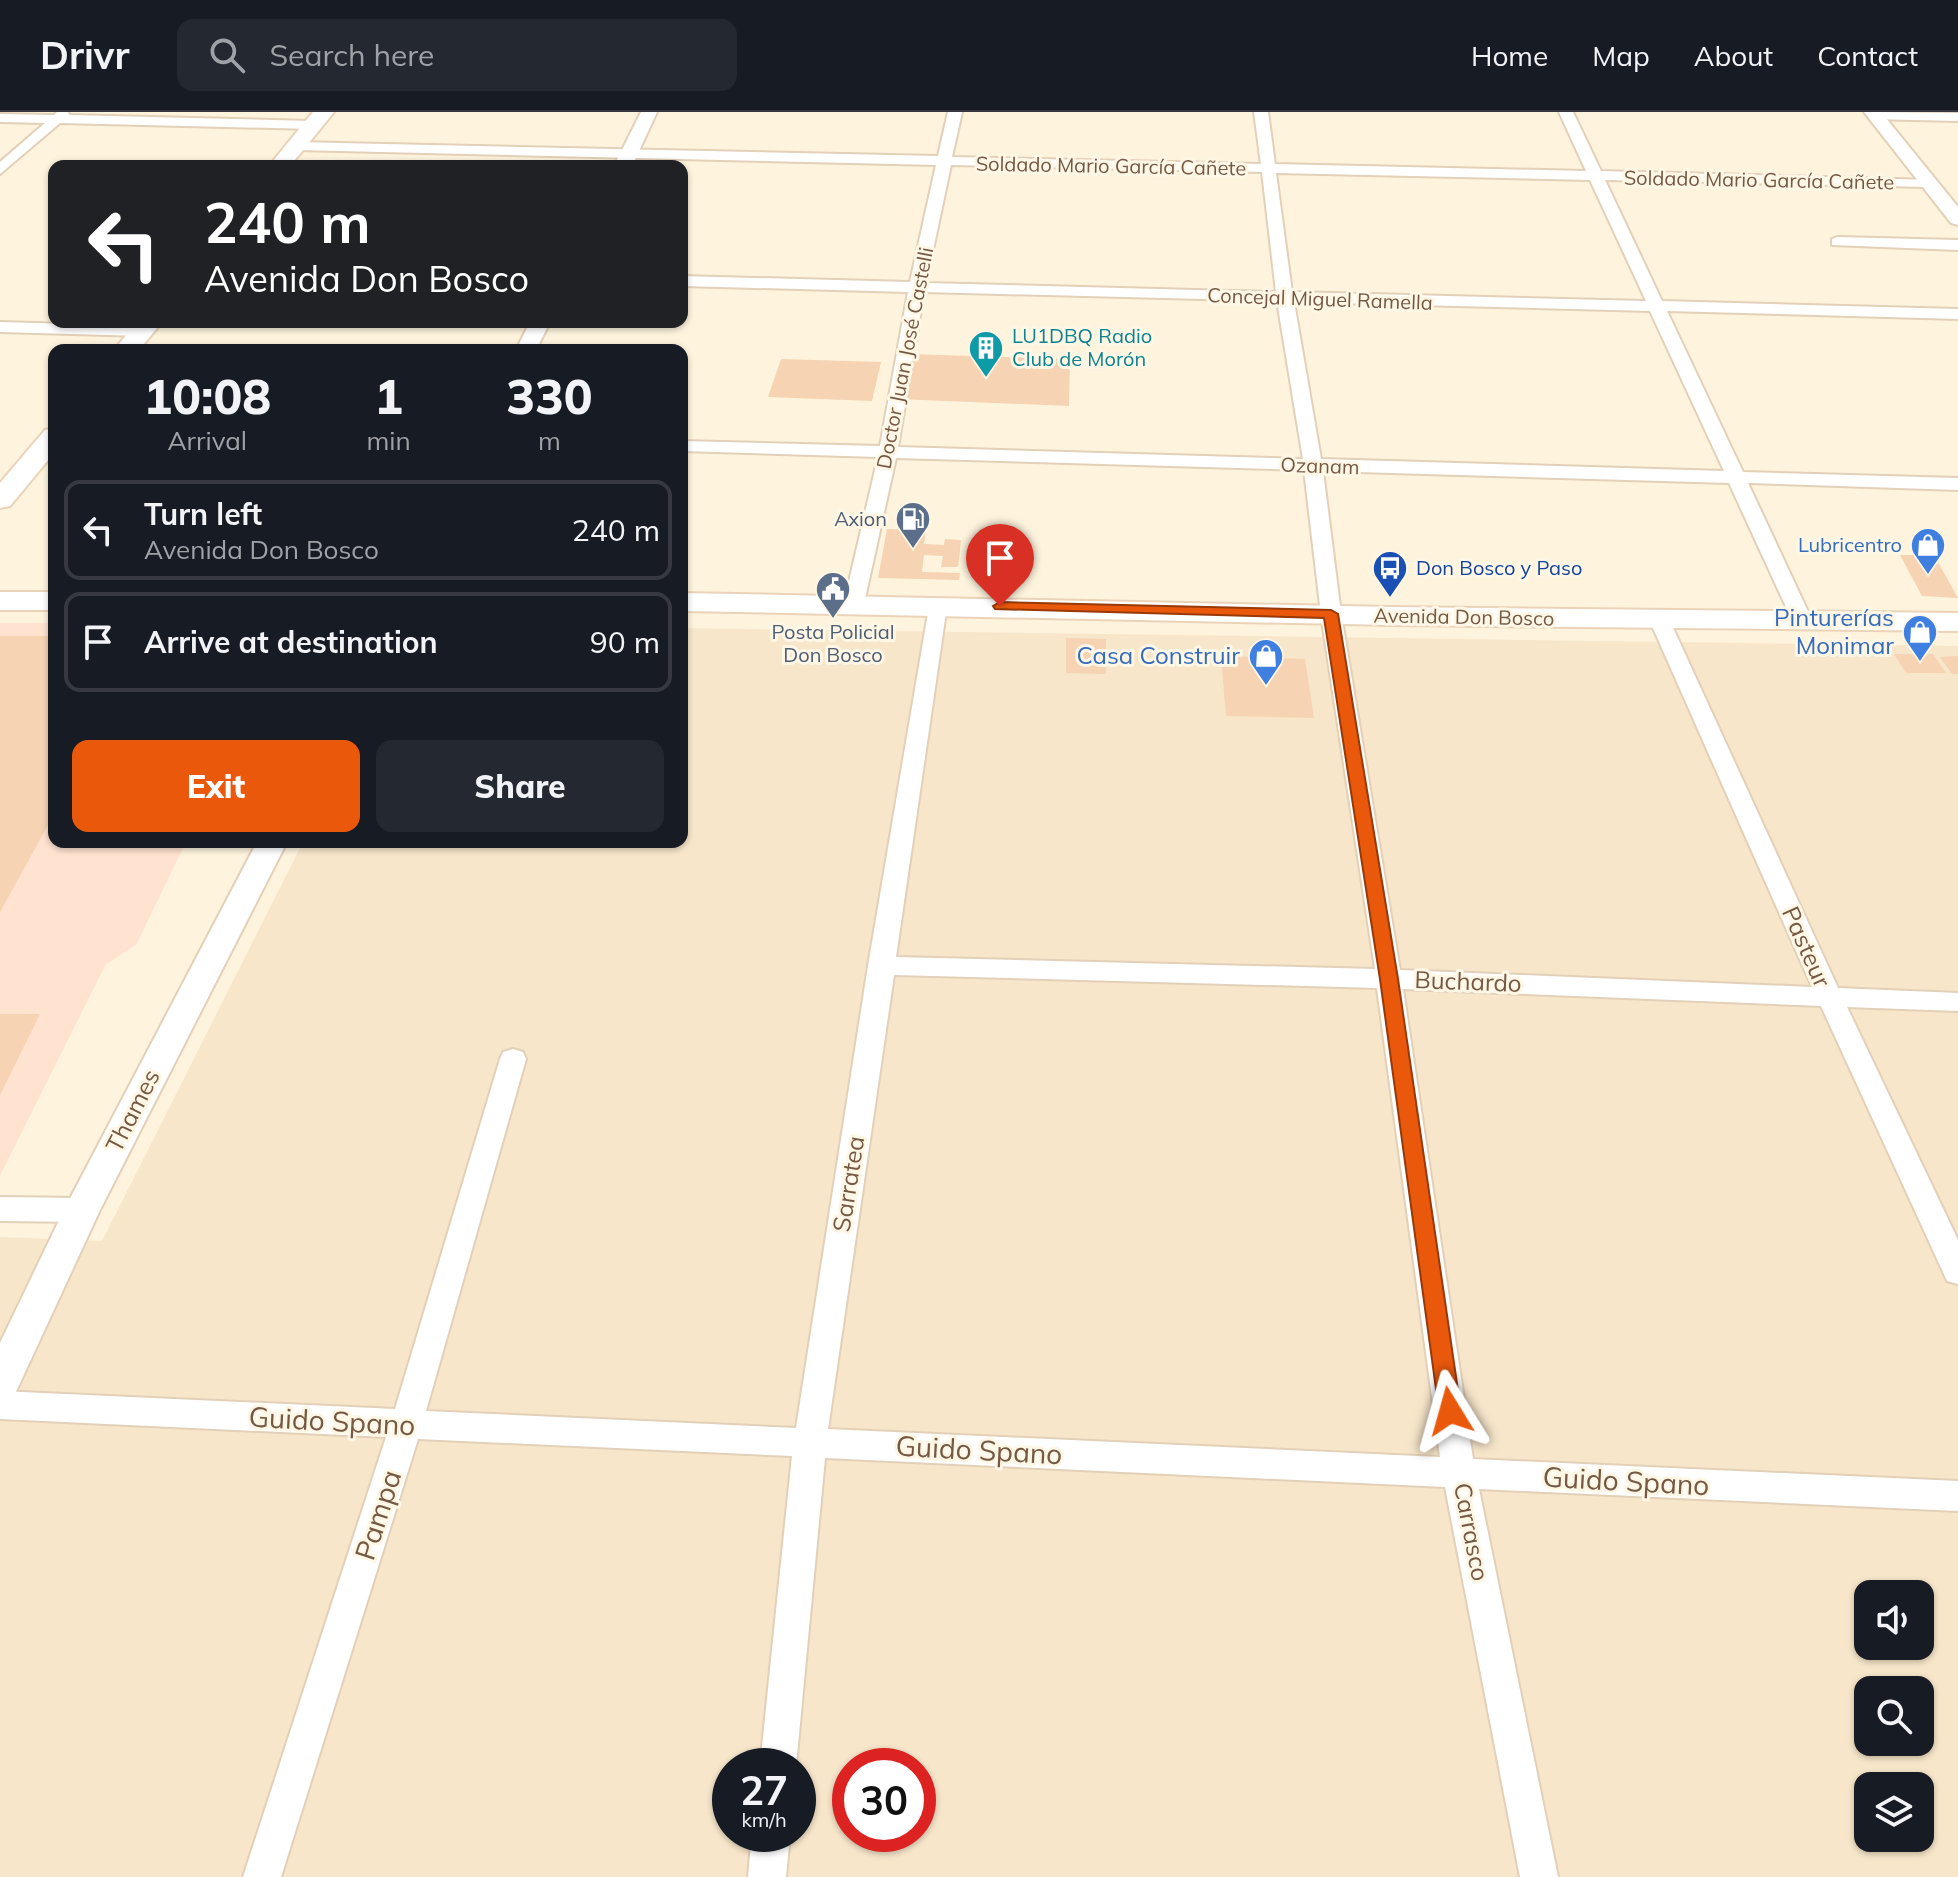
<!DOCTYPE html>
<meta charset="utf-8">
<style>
:root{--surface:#171b24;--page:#242831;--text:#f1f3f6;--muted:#9ea1a6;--line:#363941;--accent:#ea580c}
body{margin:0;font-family:Mulish,sans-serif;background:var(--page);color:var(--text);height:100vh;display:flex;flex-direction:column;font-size:30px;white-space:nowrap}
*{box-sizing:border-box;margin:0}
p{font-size:26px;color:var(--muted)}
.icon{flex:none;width:44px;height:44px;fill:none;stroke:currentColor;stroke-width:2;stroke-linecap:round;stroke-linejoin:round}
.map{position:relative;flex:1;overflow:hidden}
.panel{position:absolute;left:48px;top:232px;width:640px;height:504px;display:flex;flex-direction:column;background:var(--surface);border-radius:16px;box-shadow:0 2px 6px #0004}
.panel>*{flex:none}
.banner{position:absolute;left:48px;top:48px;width:640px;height:168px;border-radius:16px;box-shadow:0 2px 6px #0004;background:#202124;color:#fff;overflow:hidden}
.controls{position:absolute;left:1854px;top:1468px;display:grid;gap:16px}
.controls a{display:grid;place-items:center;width:80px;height:80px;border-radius:16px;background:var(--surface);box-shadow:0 2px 6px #0004;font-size:40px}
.speed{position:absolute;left:712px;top:1636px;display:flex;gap:16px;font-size:40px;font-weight:700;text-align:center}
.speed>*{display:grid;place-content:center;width:104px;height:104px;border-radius:50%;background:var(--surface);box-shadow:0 2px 6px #0004;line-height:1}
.speed small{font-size:20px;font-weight:400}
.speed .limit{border:12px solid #d22;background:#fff;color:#111}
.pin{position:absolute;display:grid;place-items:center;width:68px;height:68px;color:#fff;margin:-82px -34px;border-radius:50% 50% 50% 0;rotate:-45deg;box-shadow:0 0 8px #0007}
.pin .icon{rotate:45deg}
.me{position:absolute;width:88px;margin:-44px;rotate:352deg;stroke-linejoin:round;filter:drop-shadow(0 0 6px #0008)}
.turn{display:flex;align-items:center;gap:28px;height:168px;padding:0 24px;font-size:36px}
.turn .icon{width:104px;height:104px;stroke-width:2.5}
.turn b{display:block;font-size:56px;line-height:68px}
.eta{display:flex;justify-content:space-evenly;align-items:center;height:136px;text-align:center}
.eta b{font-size:48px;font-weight:800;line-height:56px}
.button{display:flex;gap:16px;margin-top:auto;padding:16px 24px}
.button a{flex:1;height:92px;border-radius:16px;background:var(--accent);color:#fff;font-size:32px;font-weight:800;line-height:92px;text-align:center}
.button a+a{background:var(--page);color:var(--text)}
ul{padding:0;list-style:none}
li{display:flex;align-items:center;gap:24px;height:100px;margin:0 16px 12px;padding:0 8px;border:4px solid var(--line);border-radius:16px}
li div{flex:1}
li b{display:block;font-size:30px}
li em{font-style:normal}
header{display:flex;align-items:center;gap:48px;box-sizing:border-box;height:112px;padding:0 40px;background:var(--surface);border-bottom:2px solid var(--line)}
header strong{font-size:38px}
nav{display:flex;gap:44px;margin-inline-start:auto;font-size:28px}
.search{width:560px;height:72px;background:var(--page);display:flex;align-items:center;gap:20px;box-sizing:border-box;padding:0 28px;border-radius:16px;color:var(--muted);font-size:30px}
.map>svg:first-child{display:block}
.residential{fill:#f7e6ca;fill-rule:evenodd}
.commercial{fill:#ffe2d0}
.building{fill:#f6d3b2}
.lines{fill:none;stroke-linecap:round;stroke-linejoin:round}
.minor-casing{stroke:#e3d0b8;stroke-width:4}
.tertiary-casing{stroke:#e3d0b8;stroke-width:4}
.secondary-casing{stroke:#ead3b8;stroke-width:4}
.minor{fill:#fff;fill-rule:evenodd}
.tertiary{fill:#fff;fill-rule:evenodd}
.secondary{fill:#fff;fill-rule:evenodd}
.route{fill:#ea580c;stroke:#983908;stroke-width:2}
.labels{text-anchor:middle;stroke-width:6;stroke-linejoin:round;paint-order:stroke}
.far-street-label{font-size:20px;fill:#755944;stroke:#fff7e5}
.far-culture-label{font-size:20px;fill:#0d838f;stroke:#fff7e5;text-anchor:start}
.far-service-label{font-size:20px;fill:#4e5e75;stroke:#fff7e5;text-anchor:end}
.far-shop-label{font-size:20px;fill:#366cbe;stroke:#fff7e5;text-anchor:end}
.far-transit-label{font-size:20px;fill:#164399;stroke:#fff7e5;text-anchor:start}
.shop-label{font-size:24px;fill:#366cbe;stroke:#fff7e5;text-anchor:end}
.street-label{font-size:24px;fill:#755944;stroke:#fff7e5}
.near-street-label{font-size:28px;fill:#755944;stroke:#fff7e5}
</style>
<header>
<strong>Drivr</strong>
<div class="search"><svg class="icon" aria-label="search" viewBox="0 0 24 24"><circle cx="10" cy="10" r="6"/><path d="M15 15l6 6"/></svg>Search here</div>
<nav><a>Home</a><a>Map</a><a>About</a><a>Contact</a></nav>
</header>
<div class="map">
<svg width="1958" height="1765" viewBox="0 0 1958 1765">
<rect width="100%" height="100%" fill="#fef4dd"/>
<!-- residential -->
<path class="residential" d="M682,516L1958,534V1765H0V1125L102,1129L303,730H682ZM1868,1482H1920V1534H1868ZM1868,1578H1920V1630H1868ZM730,1654H798V1722H730ZM850,1654H918V1722H850ZM1868,1674H1920V1726H1868Z"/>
<!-- commercial -->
<path class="commercial" d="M0,511H54V730H194L183,736L136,833L106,852L0,1064Z"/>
<!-- building -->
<g class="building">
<path d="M909,242L1070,247L1069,294L898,287Z"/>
<path d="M781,247L881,250L872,289L768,285Z"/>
<path d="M887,417L926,418L924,432L944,433L945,427L961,428L958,455H941L943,444L924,443L922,460L960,461L959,468L878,466Z"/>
<path d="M1900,443H1934L1958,486L1922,484Z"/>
<path d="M0,524H54V702L0,800Z"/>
<path d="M1066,526L1106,527V562L1066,561Z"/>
<path d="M1894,542H1933L1946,561H1906Z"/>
<path d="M1221,544L1305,547L1314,606L1226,604Z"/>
<path d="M1958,544V562H1952L1940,545Z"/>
<path d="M0,902H40L0,983Z"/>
</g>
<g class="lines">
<!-- minor casing -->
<g class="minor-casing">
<g id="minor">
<path d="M57,0H68L69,3L312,9L319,13L312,17L60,11L0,62V50L45,11L0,10V2L54,3Z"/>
<path d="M948,0H962L952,45L1261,52L1254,0H1268L1275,52L1586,59L1559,0H1573L1601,59L1933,68L1935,71L1928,75L1605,68L1662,189L1958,197V207L1667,199L1743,360L1958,366V378L1748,371L1812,508L1809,512H1795L1792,508L1729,371L1323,359L1341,502L1400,858L1812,875L1649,507L1659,501L1669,507L1838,876L1958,881V899L1847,895L1958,1128V1172L1947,1169L1943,1160L1821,894L1403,877L1473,1347L1958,1369V1399L1479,1377L1558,1765H1520L1445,1375L825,1346L796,1654H760L792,1344L418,1327L281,1765H243L386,1325L0,1307V1279L395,1297L500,947L503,940L513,937L523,940L526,947L426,1299L796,1316L868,854L930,489L937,487L947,493L896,845L1375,857L1321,502L1304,358L896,346L864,491L854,497L844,491L878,345L682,339V329L880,334L908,180L682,174V164L910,170L936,53L295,38L288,34L295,30L938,44ZM951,53L1262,60L1276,180L926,171ZM1276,61L1590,68L1646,189L1292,180ZM924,180L1277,189L1303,347L898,335ZM1294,190L1650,199L1724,359L1321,347ZM894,863L1377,876L1440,1345L828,1317Z"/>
<path d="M1875,0L1958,1V9L1870,7L1868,4Z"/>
<path d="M1837,125L1958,128V138L1832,133V127Z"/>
<path d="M0,210L142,214L150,219L142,224L0,220Z"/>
<path d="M0,1085L82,1086L92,1090L97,1098L92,1106L82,1110L0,1109Z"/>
<path d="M752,1722H790L786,1765H748Z"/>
</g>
</g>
<!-- tertiary casing -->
<g class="tertiary-casing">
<g id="tertiary">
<path d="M641,0H657L632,54H614Z"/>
<path d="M1864,0H1881L1958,95V113L1951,111Z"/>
<path d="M530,210H550L536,238H516Z"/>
<path d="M257,730H287L100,1098L14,1284L0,1289V1231L64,1098Z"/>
</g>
</g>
<!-- secondary casing -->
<g class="secondary-casing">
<g id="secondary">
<path d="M313,0H334L290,54H269Z"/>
<path d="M137,210H162L139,238H114Z"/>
<path d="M54,316V341L10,394L0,396V371L45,318Z"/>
<rect x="0" y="480" width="54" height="18"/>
<path d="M682,481L1391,495L1958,501V519L1391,513L682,499Z"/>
</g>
</g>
<!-- minor -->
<use href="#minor" class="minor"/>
<!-- tertiary -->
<use href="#tertiary" class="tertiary"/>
<!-- secondary -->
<use href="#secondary" class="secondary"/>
</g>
<!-- route -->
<path class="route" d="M1000,490L1331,498L1338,502L1398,867L1461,1299L1458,1306L1450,1309L1442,1306L1439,1299L1380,867L1324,506L995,497L993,494Z"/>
<!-- icons -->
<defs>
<g id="building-pin" transform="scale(1.8)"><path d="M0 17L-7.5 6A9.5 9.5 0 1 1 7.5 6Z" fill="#0f9aa8" stroke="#fff7e5"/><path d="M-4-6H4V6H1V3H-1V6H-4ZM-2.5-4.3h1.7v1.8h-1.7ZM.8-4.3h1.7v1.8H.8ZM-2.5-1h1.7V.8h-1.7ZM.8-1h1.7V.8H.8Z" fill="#fff"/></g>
<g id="fuel-pin" transform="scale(1.8)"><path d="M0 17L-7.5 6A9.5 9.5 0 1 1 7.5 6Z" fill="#5c6f8a" stroke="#fff7e5"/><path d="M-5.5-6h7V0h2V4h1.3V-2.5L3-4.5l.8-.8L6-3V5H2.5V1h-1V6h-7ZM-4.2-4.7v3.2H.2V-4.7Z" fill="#fff"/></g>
<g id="shop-pin" transform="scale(1.8)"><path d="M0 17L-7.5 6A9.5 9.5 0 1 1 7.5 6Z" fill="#3f7fe0" stroke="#fff7e5"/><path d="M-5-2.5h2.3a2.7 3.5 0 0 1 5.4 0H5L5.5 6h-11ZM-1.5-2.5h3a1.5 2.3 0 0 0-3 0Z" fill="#fff"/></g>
<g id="bus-pin" transform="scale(1.8)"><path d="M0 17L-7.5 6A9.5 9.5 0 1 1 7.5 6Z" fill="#1a4fb4" stroke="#fff7e5"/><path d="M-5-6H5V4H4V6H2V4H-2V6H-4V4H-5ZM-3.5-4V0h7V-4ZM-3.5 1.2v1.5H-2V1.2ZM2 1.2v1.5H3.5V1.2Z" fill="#fff"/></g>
<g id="civic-pin" transform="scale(1.8)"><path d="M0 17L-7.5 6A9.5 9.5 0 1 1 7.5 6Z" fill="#5c6f8a" stroke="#fff7e5"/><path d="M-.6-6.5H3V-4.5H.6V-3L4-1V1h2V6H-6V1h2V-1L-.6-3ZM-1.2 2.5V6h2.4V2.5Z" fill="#fff"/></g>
</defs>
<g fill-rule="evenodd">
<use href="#building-pin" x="986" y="236"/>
<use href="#fuel-pin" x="913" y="407"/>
<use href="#shop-pin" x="1928" y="433"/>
<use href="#bus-pin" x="1390" y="456"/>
<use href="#civic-pin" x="833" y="477"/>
<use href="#shop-pin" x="1920" y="520"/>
<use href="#shop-pin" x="1266" y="544"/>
</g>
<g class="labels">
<!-- far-street labels -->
<g class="far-street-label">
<text transform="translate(1111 54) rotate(1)" y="7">Soldado Mario García Cañete</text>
<text transform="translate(1759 68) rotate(1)" y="7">Soldado Mario García Cañete</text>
<text transform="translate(1320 187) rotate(2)" y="7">Concejal Miguel Ramella</text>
<text transform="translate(905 246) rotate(-79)" y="7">Doctor Juan José Castelli</text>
<text transform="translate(1320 354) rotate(2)" y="7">Ozanam</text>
<text transform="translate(1464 505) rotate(1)" y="7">Avenida Don Bosco</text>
</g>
<!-- far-culture labels -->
<g class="far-culture-label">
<text x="1012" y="231">LU1DBQ Radio<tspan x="1012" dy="23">Club de Morón</tspan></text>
</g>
<!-- far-service labels -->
<g class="far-service-label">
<text x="887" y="414">Axion</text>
<text x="833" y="527" text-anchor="middle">Posta Policial<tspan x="833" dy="23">Don Bosco</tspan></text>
</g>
<!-- far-shop labels -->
<g class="far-shop-label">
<text x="1902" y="440">Lubricentro</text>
</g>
<!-- far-transit labels -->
<g class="far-transit-label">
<text x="1416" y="463">Don Bosco y Paso</text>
</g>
<!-- shop labels -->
<g class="shop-label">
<text x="1894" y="514">Pinturerías<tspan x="1894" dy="28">Monimar</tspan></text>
<text x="1240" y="552">Casa Construir</text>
</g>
<!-- street labels -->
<g class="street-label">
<text transform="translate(1806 835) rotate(66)" y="8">Pasteur</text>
<text transform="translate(1468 870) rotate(2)" y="8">Buchardo</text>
<text transform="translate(133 999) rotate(-63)" y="8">Thames</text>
<text transform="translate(849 1072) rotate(-81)" y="8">Sarratea</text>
<text transform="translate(1471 1420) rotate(79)" y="8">Carrasco</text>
</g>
<!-- near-street labels -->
<g class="near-street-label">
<text transform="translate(332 1309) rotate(3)" y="10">Guido Spano</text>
<text transform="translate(979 1338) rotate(3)" y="10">Guido Spano</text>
<text transform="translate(1626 1369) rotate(3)" y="10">Guido Spano</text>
<text transform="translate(378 1403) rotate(-72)" y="10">Pampa</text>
</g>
</g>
</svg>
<div class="controls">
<a><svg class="icon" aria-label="sound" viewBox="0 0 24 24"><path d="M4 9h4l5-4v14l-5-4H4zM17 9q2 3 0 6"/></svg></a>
<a><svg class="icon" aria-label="search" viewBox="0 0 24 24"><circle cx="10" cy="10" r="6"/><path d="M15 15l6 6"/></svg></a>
<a><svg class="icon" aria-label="layers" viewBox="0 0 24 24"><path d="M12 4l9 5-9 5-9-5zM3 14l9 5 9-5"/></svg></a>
</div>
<div class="speed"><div>27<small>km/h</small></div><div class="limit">30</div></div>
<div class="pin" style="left:1000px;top:494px;background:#d93025"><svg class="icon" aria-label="arrive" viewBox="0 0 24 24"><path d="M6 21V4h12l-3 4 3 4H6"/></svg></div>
<svg class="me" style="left:1450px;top:1299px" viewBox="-20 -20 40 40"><path d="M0-17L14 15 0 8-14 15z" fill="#ea580c" stroke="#fff" stroke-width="4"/></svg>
<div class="banner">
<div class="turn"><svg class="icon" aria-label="left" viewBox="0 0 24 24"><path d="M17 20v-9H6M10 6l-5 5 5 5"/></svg><div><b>240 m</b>Avenida Don Bosco</div></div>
</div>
<section class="panel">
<div class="eta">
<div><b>10:08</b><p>Arrival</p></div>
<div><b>1</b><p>min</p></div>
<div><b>330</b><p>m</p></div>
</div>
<ul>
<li><svg class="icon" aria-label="left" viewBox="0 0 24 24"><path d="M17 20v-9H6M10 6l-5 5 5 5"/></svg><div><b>Turn left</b><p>Avenida Don Bosco</p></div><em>240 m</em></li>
<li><svg class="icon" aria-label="arrive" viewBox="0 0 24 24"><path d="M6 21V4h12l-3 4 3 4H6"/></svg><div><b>Arrive at destination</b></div><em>90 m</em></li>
</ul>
<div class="button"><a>Exit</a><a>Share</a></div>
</section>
</div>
